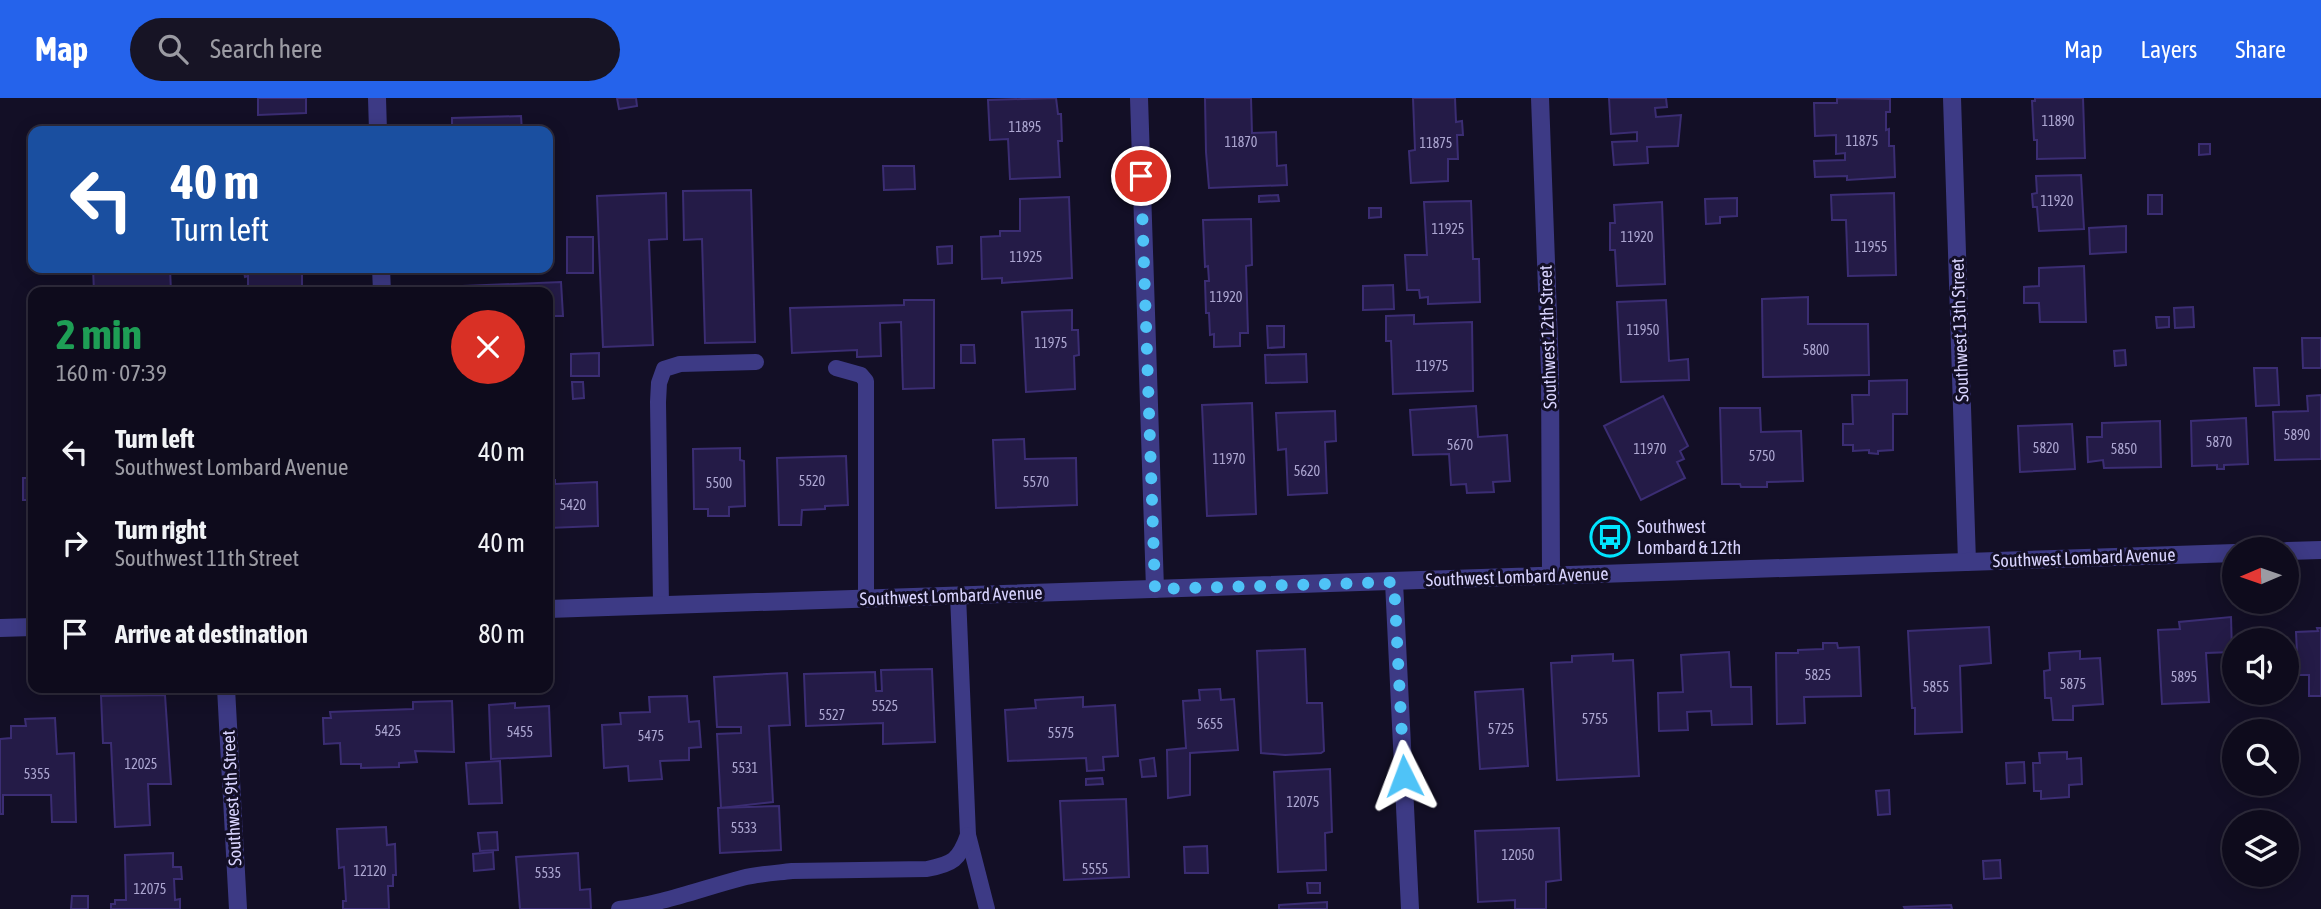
<!DOCTYPE html>
<meta charset="utf-8">
<style>
:root{--surface:#0e0b1c;--page:#171425;--text:#f1f3f6;--muted:#9b9ba3;--line:#2e2b3b;--accent:#2563eb}
body{margin:0;font-family:"Asap Condensed",sans-serif;background:var(--page);color:var(--text);height:100vh;display:flex;flex-direction:column;font-size:26px;white-space:nowrap}
*{box-sizing:border-box;margin:0}
p{font-size:23px;color:var(--muted)}
.icon{flex:none;width:38px;height:38px;fill:none;stroke:currentColor;stroke-width:2;stroke-linecap:round;stroke-linejoin:round}
.map{position:relative;flex:1;overflow:hidden}
.side{position:absolute;left:28px;top:189px;width:525px;height:406px;display:flex;flex-direction:column;background:var(--surface);border-radius:14px;box-shadow:0 4px 18px #0003,0 0 0 2px var(--line)}
.side>*{flex:none}
.hud{position:absolute;left:28px;top:28px;width:525px;height:147px;border-radius:14px;box-shadow:0 4px 18px #0003,0 0 0 2px var(--line);background:#1a4fa0;color:#fff;overflow:hidden}
.needle{width:46px;rotate:268deg}
.tools{position:absolute;left:2222px;top:439px;display:grid;gap:14px}
.tools a{display:grid;place-items:center;width:77px;height:77px;border-radius:50%;background:var(--surface);box-shadow:0 4px 18px #0003,0 0 0 2px var(--line);font-size:35px}
.pin{position:absolute;display:grid;place-items:center;width:60px;height:60px;color:#fff;margin:-30px;border:4px solid #fff;border-radius:50%;box-shadow:0 2px 7px #0007}
.me{position:absolute;width:77px;margin:-38px;rotate:357deg;stroke-linejoin:round;filter:drop-shadow(0 0 5px #0008)}
.turn{display:flex;align-items:center;gap:24px;height:147px;padding:0 28px;font-size:32px}
.turn .icon{width:91px;height:91px;stroke-width:2.5}
.turn b{display:block;font-size:49px;line-height:60px}
.round{display:grid;place-items:center;flex:none;width:74px;height:74px;border-radius:37px;background:var(--page)}
.overview{display:flex;align-items:center;justify-content:space-between;height:119px;padding:0 28px}
h1{font-size:42px;font-weight:700;line-height:52px;color:#1e9e55}
ul{padding:0;list-style:none}
li{display:flex;align-items:center;gap:21px;height:91px;padding:0 28px}
li div{flex:1}
li b{display:block;font-size:26px}
li em{font-style:normal}
header{display:flex;align-items:center;gap:42px;box-sizing:border-box;height:98px;padding:0 35px;background:var(--accent);color:#fff}
header strong{font-size:33px}
nav{display:flex;gap:38px;margin-inline-start:auto;font-size:24px}
.search{width:490px;height:63px;background:var(--page);display:flex;align-items:center;gap:18px;box-sizing:border-box;padding:0 24px;border-radius:38px;color:var(--muted);font-size:26px}
.map>svg:first-child{display:block}
.building{fill:#241b47;stroke:#3b2d73;stroke-width:2}
.lines{fill:none;stroke-linecap:round;stroke-linejoin:round}
.service{stroke:#3d3a85;stroke-width:16}
.minor{stroke:#3d3a85;stroke-width:18}
.tertiary{stroke:#3d3a85;stroke-width:18}
.route{stroke:#4fc3f7;stroke-width:12;stroke-dasharray:0 21.6}
.labels{text-anchor:middle;stroke-width:6;stroke-linejoin:round;paint-order:stroke}
.number-label{font-size:14px;fill:#aca6d1}
.street-label{font-size:18px;fill:#d9d4ff;stroke:#130f26}
.poi-label{font-size:18px;fill:#d9d4ff;stroke:#130f26;text-anchor:start}
</style>
<header>
<strong>Map</strong>
<div class="search"><svg class="icon" aria-label="search" viewBox="0 0 24 24"><circle cx="10" cy="10" r="6"/><path d="M15 15l6 6"/></svg>Search here</div>
<nav><a>Map</a><a>Layers</a><a>Share</a></nav>
</header>
<div class="map">
<svg width="2321" height="811" viewBox="0 0 2321 811">
<rect width="100%" height="100%" fill="#130f26"/>
<!-- building -->
<g class="building">
<path d="M258,0H306V15L258,17Z"/>
<path d="M617,0H636L637,8L619,11Z"/>
<path d="M1056,0L1058,16H1061L1062,43H1058L1060,79L1010,81L1008,41L990,42L988,2Z"/>
<path d="M1205,0H1251L1252,35L1276,34L1277,68L1286,67L1287,87L1209,90L1206,54Z"/>
<path d="M1413,0H1455L1456,24L1462,23L1463,37H1457L1458,61H1448V83L1411,85L1409,53L1415,52Z"/>
<path d="M1609,0H1666L1667,9L1655,10L1656,19L1681,17L1678,48L1647,49L1648,65L1614,67L1612,44L1637,43V34L1611,36Z"/>
<path d="M1837,0L1890,1V14H1886V32L1889,31V48H1894L1895,79L1847,82V78L1815,79L1814,63L1845,62V55L1836,56V37L1815,38L1814,5H1837Z"/>
<path d="M2035,0H2083L2085,60L2037,61V42H2034L2032,3H2035Z"/>
<path d="M521,18L522,33H452V20Z"/>
<path d="M2199,46H2210V56L2199,57Z"/>
<path d="M883,68H914L915,91L884,92Z"/>
<path d="M2081,77L2084,131L2039,133L2037,109H2033L2032,96L2037,95L2036,78Z"/>
<path d="M751,92L755,244L705,245L702,141L684,142L683,93Z"/>
<path d="M666,95L667,141L649,142L653,247L603,249L597,98Z"/>
<path d="M1894,95L1896,177L1848,178L1846,122H1832L1831,97Z"/>
<path d="M1278,97L1279,103L1259,104V98Z"/>
<rect x="2148" y="97" width="14" height="19"/>
<path d="M1069,99L1072,180L1002,185V180L982,181L981,139L1000,138V133H1020V101Z"/>
<path d="M1737,100V118L1720,119V125L1706,126L1705,101Z"/>
<path d="M1471,103L1473,161H1479L1480,204L1428,206V199L1420,200L1419,192H1407L1405,157H1427L1424,104Z"/>
<path d="M1662,104L1665,186L1617,188L1615,152H1610V125H1615L1614,107Z"/>
<path d="M1369,110H1381V119L1369,120Z"/>
<path d="M1251,121L1252,167L1246,168L1248,235H1240V248L1214,249V236L1210,237L1209,215H1206L1205,183H1209L1208,168L1205,169L1203,122Z"/>
<path d="M2126,128V154L2090,156L2089,130Z"/>
<rect x="567" y="139" width="26" height="36"/>
<path d="M952,148V165L938,166L937,149Z"/>
<path d="M2084,168L2086,224H2040L2039,205H2024V189L2039,188V170Z"/>
<path d="M93,170H170L171,194H94Z"/>
<path d="M235,170H302V192H297V194H248V178L245,179L244,174H235Z"/>
<path d="M487,170H523V171L487,173Z"/>
<path d="M561,184L563,218H548V194H439V189Z"/>
<path d="M1393,187L1394,211L1363,212V188Z"/>
<path d="M1808,199V226H1868L1869,277L1763,279L1762,201Z"/>
<path d="M904,202H934V290L903,291L901,224L880,225L881,258L857,259V252L792,255L790,210L904,207Z"/>
<path d="M1666,202L1669,263L1688,261L1689,282L1621,284L1617,204Z"/>
<path d="M2193,209L2194,229L2175,230L2174,210Z"/>
<path d="M1072,212V232H1078L1079,257L1074,258L1075,291L1026,294L1022,214Z"/>
<path d="M1414,217V226L1472,224L1473,293L1393,296L1391,243H1386V218Z"/>
<path d="M2156,219H2169V229L2157,230Z"/>
<path d="M1267,228H1284V249L1268,250Z"/>
<path d="M2302,240H2321V270H2303Z"/>
<path d="M961,247H974L975,265H961Z"/>
<path d="M2125,252L2126,267L2115,268L2114,253Z"/>
<path d="M599,255V278H571V256Z"/>
<path d="M1306,256L1307,284L1266,285L1265,257Z"/>
<path d="M2254,270H2277L2279,307L2256,308Z"/>
<path d="M1907,282V316H1893V352L1878,353V356L1869,355V352L1853,353V347H1843V326H1853L1852,297H1869V283Z"/>
<path d="M572,284H583L584,300L573,301Z"/>
<path d="M2321,297V361L2275,362L2273,314L2308,313L2307,298Z"/>
<path d="M1663,298L1688,348L1680,353L1684,361L1677,364L1685,380L1641,402L1604,328Z"/>
<path d="M1252,305L1256,416L1207,418L1202,307Z"/>
<path d="M1476,308L1478,339L1507,337L1510,383L1493,384L1494,394L1467,395L1466,386L1451,387L1449,356L1413,357L1410,312Z"/>
<path d="M1720,310H1760L1761,334L1801,333L1803,383L1767,384V389H1741L1740,386H1722Z"/>
<path d="M1335,313L1336,343L1325,344L1327,395L1288,397L1286,351L1278,352L1276,315Z"/>
<path d="M2246,320L2248,366L2224,367V371H2217V367L2192,368L2191,323Z"/>
<path d="M2160,323L2161,369L2104,370L2103,362L2088,364L2087,339H2102V325Z"/>
<path d="M2072,326L2075,371L2020,374L2018,328Z"/>
<path d="M1024,341L1025,361L1076,360L1077,407L996,410L993,342Z"/>
<path d="M740,350V362L744,363L745,408L729,409V418H708V411H694L693,351Z"/>
<path d="M846,358L848,407L825,408V411L802,412L801,427H779L777,360Z"/>
<path d="M32,377H33V417H32L31,402H23V380H32Z"/>
<path d="M548,382H555V386L597,384L598,428L548,430Z"/>
<path d="M2231,519L2232,554L2206,555L2209,604L2162,606L2158,532L2180,531L2179,524Z"/>
<path d="M1989,529L1991,565L1960,568L1962,634L1915,636V610H1912L1908,533Z"/>
<path d="M2317,530H2321V598H2309V577H2298L2296,534L2318,533Z"/>
<path d="M1823,545H1837L1838,550L1859,549L1861,598L1804,599L1805,625L1777,626L1776,555H1798V552L1823,551Z"/>
<path d="M1305,551L1307,605H1322L1324,653L1321,655L1285,657L1261,655L1257,553Z"/>
<path d="M2080,553V561L2100,560L2103,606L2073,608V622H2053L2051,600H2045L2044,573L2050,572L2049,555Z"/>
<path d="M1729,554L1731,589H1751L1752,626L1712,627L1711,613L1687,614L1688,632L1659,633L1658,595L1683,594L1681,557Z"/>
<path d="M1613,556V563L1633,562L1639,678L1557,682L1551,565L1572,564V558Z"/>
<path d="M932,571L935,644L883,646V625L806,628L804,576L875,574L876,593H882L881,572Z"/>
<path d="M787,575L790,627L769,628L773,704L721,710L717,636L741,635V629H717L714,579Z"/>
<path d="M1220,591L1221,602L1234,601L1238,652L1190,655V697L1168,700L1167,652L1186,650L1183,603L1200,602L1199,592Z"/>
<path d="M1523,591L1528,668L1480,671L1475,594Z"/>
<path d="M165,597L171,686H148L150,727L115,729L111,645H103L101,598Z"/>
<path d="M687,598L689,624L699,623L701,649L689,650V662L660,663L662,681L629,683L628,668L604,670L602,627L621,626L620,615L650,614L649,599Z"/>
<path d="M1083,599V609L1115,607L1118,658L1103,659L1104,672L1087,673L1086,660L1008,663L1005,612L1036,610L1035,602Z"/>
<path d="M452,603L454,654L415,653L417,664L399,665V669L361,670V666H341L340,645L324,646L323,620H331L330,614L413,611V604Z"/>
<path d="M515,605V610L549,608L551,658L491,661L489,607Z"/>
<path d="M55,620L57,656L74,655L76,724H52L51,697H3V716H0V641L11,640V628H26L25,621Z"/>
<path d="M2067,654V661L2081,660L2082,686L2069,687V699L2041,701V693H2034L2033,665H2040L2039,655Z"/>
<path d="M1154,660L1156,678L1142,679L1140,662Z"/>
<path d="M500,663L502,705L469,706L466,665Z"/>
<path d="M2024,664L2025,685L2007,686L2006,665Z"/>
<path d="M1330,671L1332,734L1325,735L1326,772L1278,774L1274,674Z"/>
<path d="M1102,680L1103,686L1086,687V681Z"/>
<path d="M1889,692L1890,716L1878,717L1876,693Z"/>
<path d="M1126,701L1129,779L1064,782L1060,703Z"/>
<path d="M779,708L781,752L720,755L718,710Z"/>
<path d="M386,729L387,747L395,746L396,777H393V788H388L389,811H343V803H346L344,769L339,770L337,731Z"/>
<path d="M1559,730L1561,782L1546,784V811H1515V802L1478,804L1475,733Z"/>
<path d="M497,734L498,752L480,753L478,735Z"/>
<path d="M1207,748L1208,775H1185L1184,749Z"/>
<path d="M493,754L494,771L474,773L473,756Z"/>
<path d="M173,755V769H181L182,781H174L175,802L180,801V811H111V806H115V802H126L125,757Z"/>
<path d="M578,755L580,792L590,791L591,811H520L516,759Z"/>
<path d="M2000,762L2001,780L1984,781L1983,763Z"/>
<path d="M1307,785H1320V795H1308Z"/>
<path d="M72,798H88V811H71Z"/>
<path d="M1327,804V811H1279V807Z"/>
<path d="M1951,807L1952,811H1905L1904,809Z"/>
</g>
<g class="lines">
<!-- service -->
<g class="service">
<path d="M836,270L861,277L866,283V501"/>
<path d="M958,497L968,737L987,811"/>
<path d="M661,507L658,304L659,285L664,271L680,266L756,264"/>
<path d="M619,811C662,806 700,791 742,780C758,776 775,775 792,773L927,771C953,766 959,762 968,737"/>
</g>
<!-- minor -->
<g class="minor">
<path d="M377,0L378,33"/>
<path d="M1139,0L1155,491"/>
<path d="M1540,0L1550,273L1551,477"/>
<path d="M1952,0L1967,464"/>
<path d="M381,170L382,194"/>
<path d="M1394,484L1410,811"/>
<path d="M226,590L238,811"/>
</g>
<!-- tertiary -->
<g class="tertiary">
<path d="M2287,453L2321,452"/>
<path d="M548,511L2235,455"/>
<path d="M0,530L33,529"/>
</g>
</g>
<g class="lines">
<!-- route -->
<path class="route" d="M1141,78L1155,491L1394,484L1404,678"/>
</g>
<!-- icons -->
<defs>
<g id="bus-ring" transform="scale(2.0125)"><circle r="9.5" fill="#130f26" stroke="#00e5ff" stroke-width="1.5"/><path d="M-5-6H5V4H4V6H2V4H-2V6H-4V4H-5ZM-3.5-4V0h7V-4ZM-3.5 1.2v1.5H-2V1.2ZM2 1.2v1.5H3.5V1.2Z" fill="#00e5ff"/></g>
</defs>
<g fill-rule="evenodd">
<use href="#bus-ring" x="1610" y="439"/>
</g>
<g class="labels">
<!-- number labels -->
<g class="number-label">
<text x="2058" y="28">11890</text>
<text x="1025" y="34">11895</text>
<text x="1862" y="48">11875</text>
<text x="1241" y="49">11870</text>
<text x="1436" y="50">11875</text>
<text x="2057" y="108">11920</text>
<text x="1448" y="136">11925</text>
<text x="1637" y="144">11920</text>
<text x="1871" y="154">11955</text>
<text x="1026" y="164">11925</text>
<text x="1226" y="204">11920</text>
<text x="1643" y="237">11950</text>
<text x="1051" y="250">11975</text>
<text x="1816" y="257">5800</text>
<text x="1432" y="273">11975</text>
<text x="2297" y="342">5890</text>
<text x="2219" y="349">5870</text>
<text x="1460" y="352">5670</text>
<text x="2046" y="355">5820</text>
<text x="1650" y="356">11970</text>
<text x="2124" y="356">5850</text>
<text x="1762" y="363">5750</text>
<text x="1229" y="366">11970</text>
<text x="1307" y="378">5620</text>
<text x="812" y="388">5520</text>
<text x="1036" y="389">5570</text>
<text x="719" y="390">5500</text>
<text x="573" y="412">5420</text>
<text x="1818" y="582">5825</text>
<text x="2184" y="584">5895</text>
<text x="2073" y="591">5875</text>
<text x="1936" y="594">5855</text>
<text x="885" y="613">5525</text>
<text x="832" y="622">5527</text>
<text x="1595" y="626">5755</text>
<text x="1210" y="631">5655</text>
<text x="1501" y="636">5725</text>
<text x="388" y="638">5425</text>
<text x="520" y="639">5455</text>
<text x="1061" y="640">5575</text>
<text x="651" y="643">5475</text>
<text x="141" y="671">12025</text>
<text x="745" y="675">5531</text>
<text x="37" y="681">5355</text>
<text x="1303" y="709">12075</text>
<text x="744" y="735">5533</text>
<text x="1518" y="762">12050</text>
<text x="1095" y="776">5555</text>
<text x="370" y="778">12120</text>
<text x="548" y="780">5535</text>
<text x="150" y="796">12075</text>
</g>
<!-- street labels -->
<g class="street-label">
<text transform="translate(1960 232) rotate(-92)" y="6">Southwest 13th Street</text>
<text transform="translate(1548 239) rotate(-92)" y="6">Southwest 12th Street</text>
<text transform="translate(2084 460) rotate(-2)" y="6">Southwest Lombard Avenue</text>
<text transform="translate(1517 479) rotate(-2)" y="6">Southwest Lombard Avenue</text>
<text transform="translate(951 498) rotate(-2)" y="6">Southwest Lombard Avenue</text>
<text transform="translate(232 700) rotate(-93)" y="6">Southwest 9th Street</text>
</g>
<!-- poi labels -->
<g class="poi-label">
<text x="1637" y="435">Southwest<tspan x="1637" dy="21">Lombard &amp; 12th</tspan></text>
</g>
</g>
</svg>
<div class="tools">
<a><svg class="needle" viewBox="-14 -14 28 28"><path d="M0-13l5 13h-10z" fill="#e53935"/><path d="M0 13l5-13h-10z" fill="#9b9ba3"/></svg></a>
<a><svg class="icon" aria-label="sound" viewBox="0 0 24 24"><path d="M4 9h4l5-4v14l-5-4H4zM17 9q2 3 0 6"/></svg></a>
<a><svg class="icon" aria-label="search" viewBox="0 0 24 24"><circle cx="10" cy="10" r="6"/><path d="M15 15l6 6"/></svg></a>
<a><svg class="icon" aria-label="layers" viewBox="0 0 24 24"><path d="M12 4l9 5-9 5-9-5zM3 14l9 5 9-5"/></svg></a>
</div>
<div class="pin" style="left:1141px;top:78px;background:#d93025"><svg class="icon" aria-label="arrive" viewBox="0 0 24 24"><path d="M6 21V4h12l-3 4 3 4H6"/></svg></div>
<svg class="me" style="left:1404px;top:678px" viewBox="-20 -20 40 40"><path d="M0-17L14 15 0 8-14 15z" fill="#4fc3f7" stroke="#fff" stroke-width="4"/></svg>
<div class="hud">
<div class="turn"><svg class="icon" aria-label="left" viewBox="0 0 24 24"><path d="M17 20v-9H6M10 6l-5 5 5 5"/></svg><div><b>40 m</b>Turn left</div></div>
</div>
<section class="side">
<div class="overview"><div><h1>2 min</h1><p>160 m · 07:39</p></div><a class="round" style="background:#d93025;color:#fff"><svg class="icon" aria-label="close" viewBox="0 0 24 24"><path d="M6 6l12 12M18 6L6 18"/></svg></a></div>
<ul>
<li><svg class="icon" aria-label="left" viewBox="0 0 24 24"><path d="M17 20v-9H6M10 6l-5 5 5 5"/></svg><div><b>Turn left</b><p>Southwest Lombard Avenue</p></div><em>40 m</em></li>
<li><svg class="icon" aria-label="right" viewBox="0 0 24 24"><path d="M7 20v-9h11M14 6l5 5-5 5"/></svg><div><b>Turn right</b><p>Southwest 11th Street</p></div><em>40 m</em></li>
<li><svg class="icon" aria-label="arrive" viewBox="0 0 24 24"><path d="M6 21V4h12l-3 4 3 4H6"/></svg><div><b>Arrive at destination</b></div><em>80 m</em></li>
</ul>
</section>
</div>
